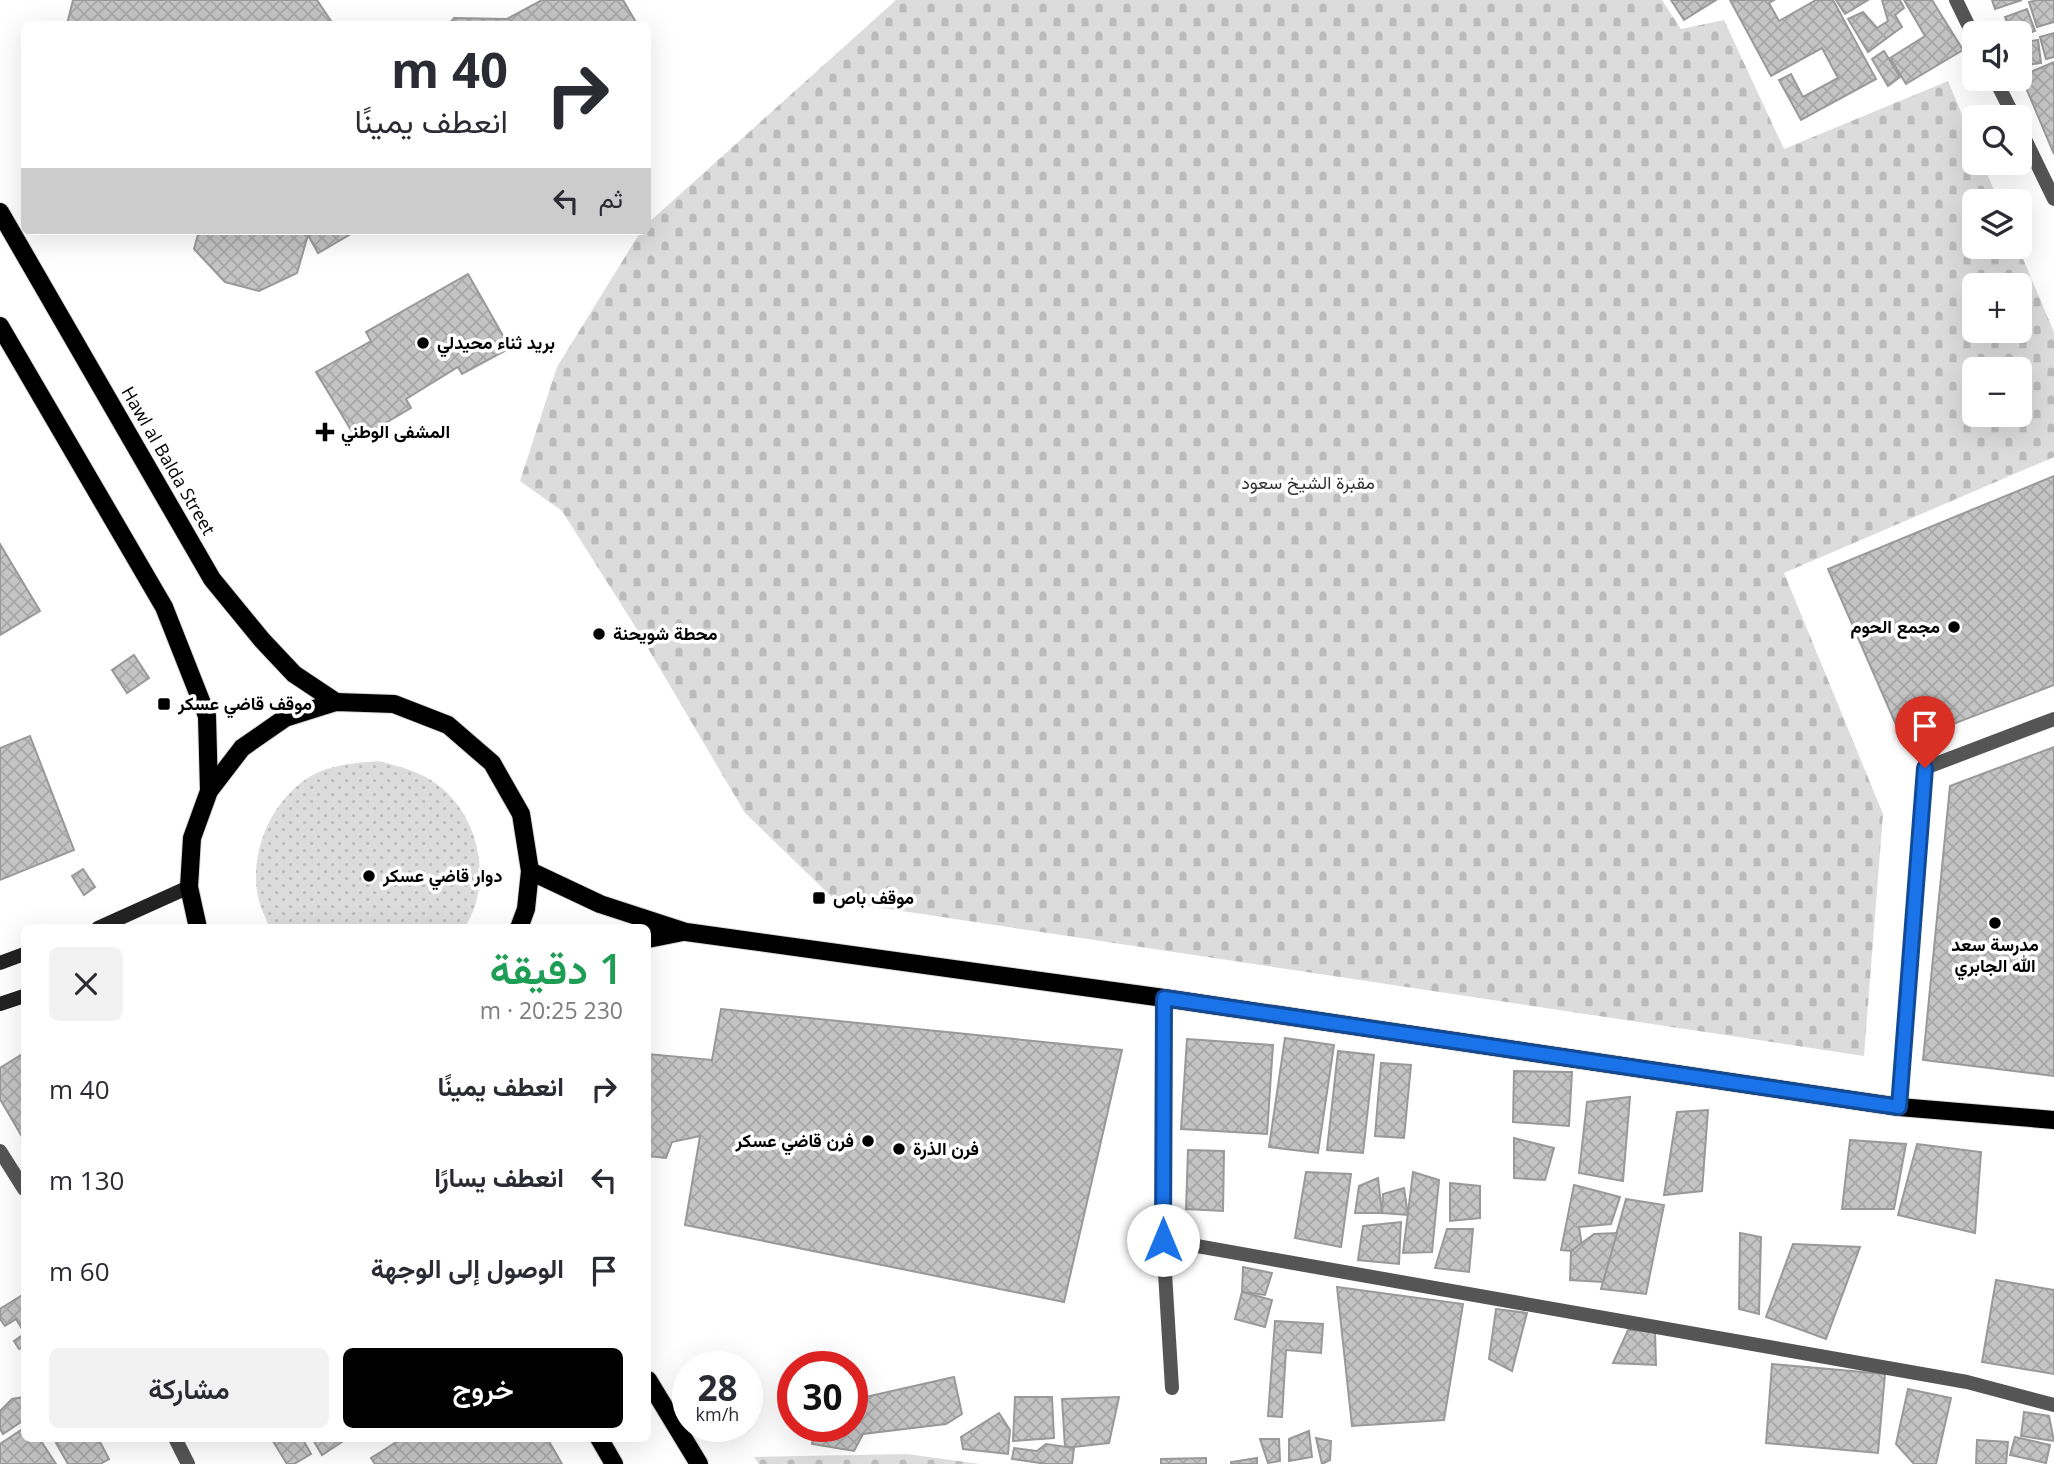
<!DOCTYPE html>
<html lang="ar">
<meta charset="utf-8">
<style>
:root{--surface:#fff;--page:#f2f2f3;--text:#2b2b33;--muted:#7c7c81;--accent:#000}
body{margin:0;font-family:"Open Sans",Vazirmatn,sans-serif;background:var(--page);color:var(--text);direction:rtl;height:100vh;display:flex;flex-direction:column;font-size:26px;white-space:nowrap}
*{box-sizing:border-box;margin:0}
p{font-size:23px;color:var(--muted)}
.icon{flex:none;width:38px;height:38px;fill:none;stroke:currentColor;stroke-width:2;stroke-linecap:round;stroke-linejoin:round}
.map{position:relative;flex:1;overflow:hidden;direction:ltr}
.sheet{position:absolute;left:21px;top:924px;width:630px;height:518px;display:flex;flex-direction:column;background:var(--surface);border-radius:10px;box-shadow:0 7px 28px #0002;direction:rtl}
.sheet>*{flex:none}
.hud{position:absolute;left:21px;top:21px;width:630px;height:214px;border-radius:10px;box-shadow:0 7px 28px #0002;direction:rtl;background:#fff;color:var(--text);overflow:hidden}
.buttons{position:absolute;left:1962px;top:21px;display:grid;gap:14px}
.buttons a{display:grid;place-items:center;width:70px;height:70px;border-radius:10px;background:var(--surface);box-shadow:0 7px 28px #0002;font-size:35px}
.speed{position:absolute;left:672px;top:1351px;display:flex;gap:14px;font-size:35px;font-weight:700;text-align:center}
.speed>*{display:grid;place-content:center;width:91px;height:91px;border-radius:50%;background:var(--surface);box-shadow:0 7px 28px #0002;line-height:1}
.speed small{font-size:18px;font-weight:400}
.speed .limit{border:10px solid #d22;background:#fff;color:#111}
.pin{position:absolute;display:grid;place-items:center;width:60px;height:60px;color:#fff;margin:-72px -30px;border-radius:50% 50% 50% 0;rotate:-45deg;box-shadow:0 0 7px #0007}
.pin .icon{rotate:45deg}
.me{position:absolute;width:77px;margin:-38px;rotate:0deg;stroke-linejoin:round;filter:drop-shadow(0 0 5px #0008)}
.turn{display:flex;align-items:center;gap:24px;height:147px;padding:0 28px;font-size:32px}
.turn .icon{width:91px;height:91px;stroke-width:2.5}
.turn b{display:block;font-size:49px;line-height:60px}
.then{display:flex;align-items:center;height:66px;padding:0 28px;background:#0003;gap:14px;font-size:26px}
.round{display:grid;place-items:center;flex:none;width:74px;height:74px;border-radius:10px;background:var(--page)}
.overview{display:flex;align-items:center;justify-content:space-between;height:119px;padding:0 28px}
h1{font-size:42px;font-weight:600;line-height:52px;color:#1e9e55}
.action{display:flex;gap:14px;margin-top:auto;padding:14px 28px}
.action a{flex:1;height:80px;border-radius:10px;background:var(--accent);color:#fff;font-size:28px;font-weight:600;line-height:80px;text-align:center}
.action a+a{background:var(--page);color:var(--text)}
ul{padding:0;list-style:none}
li{display:flex;align-items:center;gap:21px;height:91px;padding:0 28px}
li div{flex:1}
li b{display:block;font-size:26px}
li em{font-style:normal}
.map>svg:first-child{display:block}
.green{fill:url(#green-dots)}
.cemetery{fill:url(#cemetery-stones);fill-rule:evenodd}
.building{fill:url(#building-cross-hatch);stroke:#999;stroke-width:2}
.lines{fill:none;stroke-linecap:round;stroke-linejoin:round}
.primary-casing{stroke:#dbdbdb;stroke-width:20}
.street{stroke:#555;stroke-width:14}
.secondary{stroke:#222;stroke-width:14}
.primary{stroke:#000;stroke-width:18}
.route-casing{stroke:#114b97;stroke-width:18}
.route{stroke:#1a73e8;stroke-width:12}
.poi-dot{fill:#000;stroke:#fff;stroke-width:2.5}
.labels{text-anchor:middle;stroke-width:7;stroke-linejoin:round;paint-order:stroke}
.poi-label{font-size:18px;font-weight:bold;fill:#000;stroke:#fff;text-anchor:start}
.street-label{font-size:18px;fill:#000;stroke:#fff}
.park-label{font-size:18px;fill:#333;stroke:#fff}
</style>
<div class="map">
<svg width="2054" height="1464" viewBox="0 0 2054 1464">
<defs>
<pattern id="green-dots" width="8" height="8" patternUnits="userSpaceOnUse" patternTransform="scale(1.75)"><rect width="8" height="8" fill="#dcdcdc"/><path d="M2 2h.1M6 6h.1" fill="none" stroke="#bbb" stroke-width="1.8" stroke-linecap="round"/></pattern>
<pattern id="cemetery-stones" width="16" height="16" patternUnits="userSpaceOnUse" patternTransform="scale(1.75)"><rect width="16" height="16" fill="#dcdcdc"/><path d="M2 7V4a2 2 0 0 1 4 0v3zM10 15v-3a2 2 0 0 1 4 0v3z" fill="#bbb"/></pattern>
<pattern id="building-cross-hatch" width="8" height="8" patternUnits="userSpaceOnUse" patternTransform="scale(1.75)"><rect width="8" height="8" fill="#c4c4c4"/><path d="M0 0l8 8M0 8l8-8" fill="none" stroke="#a7a7a7"/></pattern>
</defs>
<rect width="100%" height="100%" fill="#fff"/>
<!-- green -->
<path class="green" d="M379,761C402,767 425,773 443,789C481,822 492,885 465,927H269C266,918 260,907 258,897C249,852 271,800 311,776C332,764 356,763 379,761Z"/>
<!-- cemetery -->
<g class="cemetery">
<path d="M896,0H1662L1681,29L1724,20L1784,149L1948,81L1974,143V163H1982L1999,201H1974V247H2018L2054,332V457L1784,573L1883,814L1864,1056L836,901L745,813L633,623L562,511L520,481L557,367L641,231H648V223ZM1974,285H2020V331H1974ZM1974,369H2020V415H1974Z"/>
<path d="M907,1454L980,1464H759L754,1457Z"/>
</g>
<!-- building -->
<g class="building">
<path d="M73,0H317L333,24H67Z"/>
<path d="M542,0H623L637,24H449L454,18L507,19Z"/>
<path d="M1671,0H1716L1684,20Z"/>
<path d="M1730,0H1774L1769,3L1779,21L1816,0H1833L1876,79L1801,120L1779,80L1791,74L1803,97L1838,78L1822,48L1771,76Z"/>
<path d="M1836,0H1868L1845,14Z"/>
<path d="M1882,0H1900L1904,8L1895,15L1902,27L1868,52L1848,19L1863,12L1877,28L1888,21Z"/>
<path d="M1904,0H1932L1963,50L1906,84L1890,58L1925,36Z"/>
<path d="M1992,0H2022L1995,9Z"/>
<path d="M2038,0H2054V22L2037,27L2029,2Z"/>
<path d="M2027,9L2035,31L2020,36V33H2011L2005,17Z"/>
<path d="M2054,33V57L2046,59L2040,37Z"/>
<path d="M2038,40L2041,63L2020,66V43Z"/>
<path d="M1884,51L1900,77L1888,86L1872,59Z"/>
<path d="M2054,62V154L2021,76Z"/>
<path d="M199,231H356L318,253L308,235L297,273L259,291L225,282L194,249Z"/>
<path d="M468,274L510,348L462,374L458,367L406,399L411,408L357,440L316,372L371,341L366,332Z"/>
<path d="M2054,476V685L1904,743L1828,569Z"/>
<path d="M0,544L40,611L0,635Z"/>
<path d="M134,655L149,678L127,693L112,670Z"/>
<path d="M30,736L74,850L0,880V748Z"/>
<path d="M2054,747V1076L1923,1060L1950,786Z"/>
<path d="M83,869L95,887L84,895L72,876Z"/>
<path d="M721,1009L1122,1050L1064,1302L685,1225L700,1136L672,1142L666,1158L648,1156V1054L712,1060Z"/>
<path d="M1285,1038L1334,1045L1318,1153L1269,1147Z"/>
<path d="M1187,1039L1273,1045L1267,1134L1181,1129Z"/>
<path d="M1338,1051L1374,1055L1363,1153L1327,1150Z"/>
<path d="M24,1053V1140L0,1099V1068Z"/>
<path d="M1381,1063L1411,1065L1404,1138L1375,1136Z"/>
<path d="M1514,1071L1572,1072L1569,1126L1513,1122Z"/>
<path d="M1630,1097L1623,1181L1579,1173L1587,1102Z"/>
<path d="M1708,1110L1702,1191L1664,1195L1677,1112Z"/>
<path d="M1514,1138L1554,1148L1545,1180L1514,1178Z"/>
<path d="M1850,1140L1906,1144L1894,1209H1842Z"/>
<path d="M1917,1144L1981,1152L1975,1233L1898,1215Z"/>
<path d="M1188,1150L1224,1151L1223,1211L1186,1209Z"/>
<path d="M1306,1172L1351,1174L1341,1247L1295,1238Z"/>
<path d="M1413,1172L1439,1180L1432,1252L1403,1253Z"/>
<path d="M1378,1178L1382,1213H1355L1359,1186Z"/>
<path d="M1450,1183L1480,1186V1218L1450,1221Z"/>
<path d="M1574,1185L1620,1197L1611,1224L1579,1227L1583,1252L1561,1250Z"/>
<path d="M1404,1188L1408,1215L1382,1213L1383,1194Z"/>
<path d="M1626,1199L1664,1205L1646,1294L1601,1289Z"/>
<path d="M1401,1222L1399,1264L1358,1260L1363,1226Z"/>
<path d="M1447,1229H1473L1469,1272L1435,1268Z"/>
<path d="M1617,1233L1603,1282L1570,1280L1571,1251L1594,1234Z"/>
<path d="M1740,1233L1761,1237L1759,1314L1739,1309Z"/>
<path d="M1793,1244L1860,1247L1826,1339L1766,1317Z"/>
<path d="M1243,1267L1272,1273L1265,1295L1242,1292Z"/>
<path d="M1996,1280L2054,1290V1374L1982,1362Z"/>
<path d="M1337,1287L1463,1304L1444,1420L1352,1426Z"/>
<path d="M1242,1292L1272,1300L1265,1327L1235,1319Z"/>
<path d="M24,1294V1332L16,1319L5,1326L0,1319V1309Z"/>
<path d="M1496,1309L1527,1313L1512,1371L1489,1359Z"/>
<path d="M1275,1321L1323,1324L1321,1353L1286,1350L1282,1417L1268,1416Z"/>
<path d="M1628,1330L1655,1332L1656,1365L1613,1363Z"/>
<path d="M24,1334V1346L19,1349L14,1341Z"/>
<path d="M1772,1364L1885,1374L1878,1453L1766,1443Z"/>
<path d="M954,1377L962,1414L946,1424L863,1434L854,1451L812,1444L815,1426H852V1400Z"/>
<path d="M1908,1389L1951,1398L1936,1464H1914L1896,1444Z"/>
<path d="M24,1397V1420L3,1434L0,1429V1411L12,1399Z"/>
<path d="M1015,1397H1052L1054,1438L1013,1441Z"/>
<path d="M1119,1397L1109,1443L1065,1448L1062,1399Z"/>
<path d="M2024,1412L2049,1416L2054,1441L2021,1436Z"/>
<path d="M999,1413L1010,1430L1008,1454L963,1449L961,1437Z"/>
<path d="M24,1428V1438H39L56,1464H0V1444Z"/>
<path d="M1309,1431L1312,1457L1289,1461V1439Z"/>
<path d="M2015,1437L2050,1445L2046,1463L2010,1455Z"/>
<path d="M65,1438H98L109,1459L100,1464H68L56,1443Z"/>
<path d="M271,1438H302L311,1454L294,1464H287Z"/>
<path d="M312,1438H344L345,1440L322,1455Z"/>
<path d="M403,1438H547L562,1464H375L371,1458Z"/>
<path d="M1316,1438L1331,1441L1330,1460L1322,1464Z"/>
<path d="M1260,1439H1279L1280,1461L1268,1463Z"/>
<path d="M1977,1440L2008,1442L2006,1464H1976Z"/>
<path d="M1046,1444L1074,1448L1072,1464H1047L1012,1459L1014,1448L1037,1451Z"/>
<path d="M1206,1458V1464H1161V1459Z"/>
<path d="M1257,1458V1464H1231V1462Z"/>
</g>
<g class="lines">
<!-- primary casing -->
<g class="primary-casing">
<g id="primary">
<path d="M0,212L212,579L262,640L294,674L336,702"/>
<path d="M0,326L164,607L207,716L209,791"/>
<path d="M530,871L600,904L686,932L1164,998L1899,1107L2054,1120"/>
<path d="M198,928L189,887L192,838L209,791L242,748L285,718L336,702L394,704L448,725L492,763L521,814L530,871L526,909L519,928"/>
<path d="M648,939L683,932"/>
<path d="M648,1380L699,1464"/>
<path d="M599,1438L614,1464"/>
</g>
</g>
<!-- street -->
<g class="street">
<path d="M1956,0L1974,37"/>
<path d="M1995,79L2014,117"/>
<path d="M2020,129L2054,199"/>
<path d="M1164,998L1163,1240L1172,1388"/>
<path d="M1899,1107L1925,768L2054,719"/>
<path d="M0,1151L24,1189"/>
<path d="M1163,1240L1967,1382L2054,1405"/>
<path d="M175,1438L188,1464"/>
</g>
<!-- secondary -->
<g class="secondary">
<path d="M98,928L189,887"/>
<path d="M0,963L24,954"/>
<path d="M0,1004L24,996"/>
</g>
<!-- primary -->
<use href="#primary" class="primary"/>
</g>
<g class="lines">
<!-- route casing -->
<g class="route-casing">
<path id="route" d="M1163,1240L1164,998L1899,1107L1925,768"/>
</g>
<!-- route -->
<use href="#route" class="route"/>
</g>
<!-- markers -->
<g class="poi-dot">
<circle cx="423" cy="343" r="7"/>
<path d="M321.5 421.5h7v7h7v7h-7v7h-7v-7h-7v-7h7z"/>
<circle cx="1954" cy="627" r="7"/>
<circle cx="599" cy="634" r="7"/>
<rect x="157" y="697" width="14" height="14" rx="3.5"/>
<circle cx="369" cy="876" r="7"/>
<rect x="812" y="891" width="14" height="14" rx="3.5"/>
<circle cx="1995" cy="923" r="7"/>
<circle cx="868" cy="1141" r="7"/>
<circle cx="899" cy="1149" r="7"/>
</g>
<g class="labels">
<!-- poi labels -->
<g class="poi-label">
<text x="437" y="349">بريد ثناء محيدلي</text>
<text x="341" y="438">المشفى الوطني</text>
<text x="1940" y="633" text-anchor="end">مجمع الحوم</text>
<text x="613" y="640">محطة شويحنة</text>
<text x="178" y="710">موقف قاضي عسكر</text>
<text x="383" y="882">دوار قاضي عسكر</text>
<text x="833" y="904">موقف باص</text>
<text x="1995" y="951" text-anchor="middle">مدرسة سعد<tspan x="1995" dy="21">الله الجابري</tspan></text>
<text x="854" y="1147" text-anchor="end">فرن قاضي عسكر</text>
<text x="913" y="1155">فرن الذرة</text>
</g>
<!-- street labels -->
<g class="street-label">
<text transform="translate(168 461) rotate(60)" y="6">Hawl al Balda Street</text>
</g>
<!-- park labels -->
<g class="park-label">
<text x="1308" y="489">مقبرة الشيخ سعود</text>
</g>
</g>
</svg>
<div class="buttons">
<a><svg class="icon" aria-label="sound" viewBox="0 0 24 24"><path d="M4 9h4l5-4v14l-5-4H4zM17 9q2 3 0 6"/></svg></a>
<a><svg class="icon" aria-label="search" viewBox="0 0 24 24"><circle cx="10" cy="10" r="6"/><path d="M15 15l6 6"/></svg></a>
<a><svg class="icon" aria-label="layers" viewBox="0 0 24 24"><path d="M12 4l9 5-9 5-9-5zM3 14l9 5 9-5"/></svg></a>
<a>+</a>
<a>−</a>
</div>
<div class="speed"><div>28<small>km/h</small></div><div class="limit">30</div></div>
<div class="pin" style="left:1925px;top:768px;background:#d93025"><svg class="icon" aria-label="arrive" viewBox="0 0 24 24"><path d="M6 21V4h12l-3 4 3 4H6"/></svg></div>
<svg class="me" style="left:1163px;top:1240px" viewBox="-20 -20 40 40"><circle r="19" fill="#fff"/><path d="M0-13L10 11 0 6-10 11z" fill="#1a73e8"/></svg>
<div class="hud">
<div class="turn"><svg class="icon" aria-label="right" viewBox="0 0 24 24"><path d="M7 20v-9h11M14 6l5 5-5 5"/></svg><div><b>40 m</b>انعطف يمينًا</div></div>
<div class="then">ثم<svg class="icon" aria-label="left" viewBox="0 0 24 24"><path d="M17 20v-9H6M10 6l-5 5 5 5"/></svg></div>
</div>
<section class="sheet">
<div class="overview"><div><h1>1 دقيقة</h1><p>230 m · 20:25</p></div><a class="round"><svg class="icon" aria-label="close" viewBox="0 0 24 24"><path d="M6 6l12 12M18 6L6 18"/></svg></a></div>
<ul>
<li><svg class="icon" aria-label="right" viewBox="0 0 24 24"><path d="M7 20v-9h11M14 6l5 5-5 5"/></svg><div><b>انعطف يمينًا</b></div><em>40 m</em></li>
<li><svg class="icon" aria-label="left" viewBox="0 0 24 24"><path d="M17 20v-9H6M10 6l-5 5 5 5"/></svg><div><b>انعطف يسارًا</b></div><em>130 m</em></li>
<li><svg class="icon" aria-label="arrive" viewBox="0 0 24 24"><path d="M6 21V4h12l-3 4 3 4H6"/></svg><div><b>الوصول إلى الوجهة</b></div><em>60 m</em></li>
</ul>
<div class="action"><a>خروج</a><a>مشاركة</a></div>
</section>
</div>
